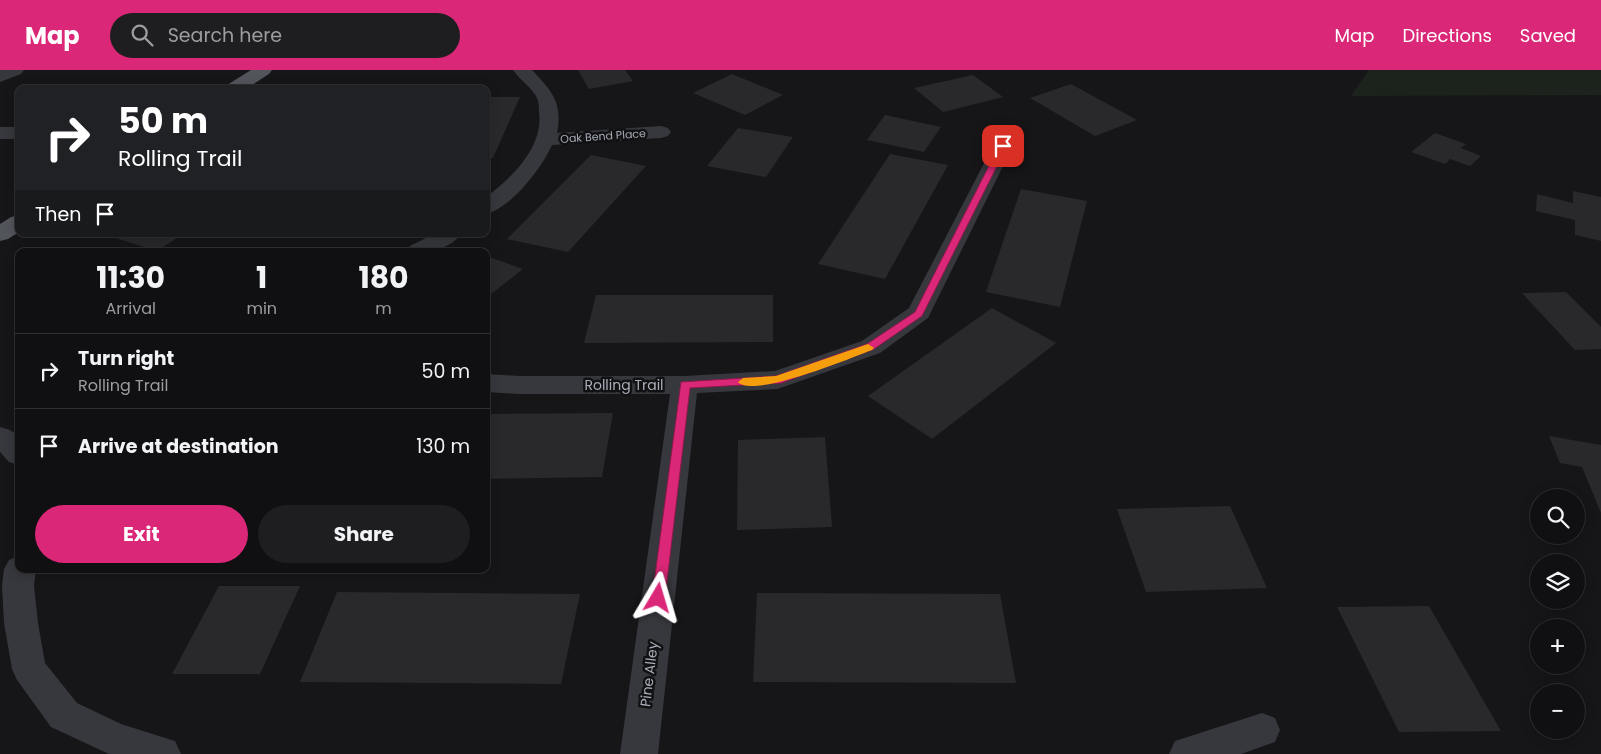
<!DOCTYPE html>
<meta charset="utf-8">
<style>
:root{--surface:#101012;--page:#1e1e20;--text:#f1f3f6;--muted:#9c9d9f;--line:#303032;--accent:#db2777}
body{margin:0;font-family:Poppins,sans-serif;background:var(--page);color:var(--text);height:100vh;display:flex;flex-direction:column;font-size:19px;white-space:nowrap}
*{box-sizing:border-box;margin:0}
p{font-size:16px;color:var(--muted)}
.icon{flex:none;width:28px;height:28px;fill:none;stroke:currentColor;stroke-width:2;stroke-linecap:round;stroke-linejoin:round}
.map{position:relative;flex:1;overflow:hidden}
.sheet{position:absolute;left:15px;top:178px;width:475px;height:325px;display:flex;flex-direction:column;background:var(--surface);border-radius:10px;box-shadow:0 2px 12px #0003,0 0 0 1px var(--line)}
.sheet>*{flex:none}
.banner{position:absolute;left:15px;top:15px;width:475px;height:152px;border-radius:10px;box-shadow:0 2px 12px #0003,0 0 0 1px var(--line);background:#202124;color:#fff;overflow:hidden}
.controls{position:absolute;left:1530px;top:419px;display:grid;gap:10px}
.controls a{display:grid;place-items:center;width:55px;height:55px;border-radius:50%;background:var(--surface);box-shadow:0 2px 12px #0003,0 0 0 1px var(--line);font-size:25px}
.pin{position:absolute;display:grid;place-items:center;width:42px;height:42px;color:#fff;margin:-21px;border-radius:10px;box-shadow:0 2px 8px #0006}
.me{position:absolute;width:55px;margin:-28px;rotate:7deg;stroke-linejoin:round;filter:drop-shadow(0 0 4px #0008)}
.turn{display:flex;align-items:center;gap:18px;height:105px;padding:0 20px;font-size:22px}
.turn .icon{width:65px;height:65px;stroke-width:2.5}
.turn b{display:block;font-size:35px;line-height:42px}
.then{display:flex;align-items:center;height:48px;padding:0 20px;background:#0003;gap:10px;font-size:19px}
.eta{display:flex;justify-content:space-evenly;align-items:center;height:85px;text-align:center}
.eta b{font-size:30px;font-weight:700;line-height:35px}
.cta{display:flex;gap:10px;margin-top:auto;padding:10px 20px}
.cta a{flex:1;height:58px;border-radius:30px;background:var(--accent);color:#fff;font-size:20px;font-weight:700;line-height:58px;text-align:center}
.cta a+a{background:var(--page);color:var(--text)}
ul{padding:0;list-style:none}
li{display:flex;align-items:center;gap:15px;height:75px;padding:0 20px;border-top:1px solid var(--line)}
li div{flex:1}
li b{display:block;font-size:19px}
li em{font-style:normal}
header{display:flex;align-items:center;gap:30px;box-sizing:border-box;height:70px;padding:0 25px;background:var(--accent);color:#fff}
header strong{font-size:24px}
nav{display:flex;gap:28px;margin-inline-start:auto;font-size:18px}
.search{width:350px;height:45px;background:var(--page);display:flex;align-items:center;gap:12px;box-sizing:border-box;padding:0 18px;border-radius:28px;color:var(--muted);font-size:19px}
.map>svg:first-child{display:block}
.green{fill:#1c231d}
.building{fill:#29292c}
.lines{fill:none;stroke-linecap:round;stroke-linejoin:round}
.minor{fill:#37383d;fill-rule:evenodd}
.primary{fill:#53555c;fill-rule:evenodd}
.route{fill:#db2777;stroke:#8e194d}
.slow{fill:#f59e0b}
.labels{text-anchor:middle;stroke-width:5;stroke-linejoin:round;paint-order:stroke}
.far-street-label{font-size:11px;fill:#a8adb8;stroke:#111113}
.street-label{font-size:14px;fill:#a8adb8;stroke:#111113}
</style>
<header>
<strong>Map</strong>
<div class="search"><svg class="icon" aria-label="search" viewBox="0 0 24 24"><circle cx="10" cy="10" r="6"/><path d="M15 15l6 6"/></svg>Search here</div>
<nav><a>Map</a><a>Directions</a><a>Saved</a></nav>
</header>
<div class="map">
<svg width="1601" height="684" viewBox="0 0 1601 684">
<rect width="100%" height="100%" fill="#161618"/>
<!-- green -->
<path class="green" d="M1369,0H1601V25L1351,26Z"/>
<!-- building -->
<g class="building">
<path d="M578,0H625L633,11L589,19Z"/>
<path d="M732,4L783,25L745,45L693,23Z"/>
<path d="M973,5L1003,27L943,42L914,18Z"/>
<path d="M1071,14L1137,50L1095,66L1030,28Z"/>
<path d="M486,27H520L493,88H486Z"/>
<path d="M885,45L941,57L924,82L867,70Z"/>
<path d="M738,58L793,67L766,107L707,96Z"/>
<path d="M1435,63L1466,74L1461,78L1481,86L1470,96L1450,89L1445,94L1411,82Z"/>
<path d="M890,84L948,95L885,209L818,194Z"/>
<path d="M591,85L646,96L568,182L507,169Z"/>
<path d="M1021,119L1087,131L1060,237L986,222Z"/>
<path d="M1573,121L1601,127V171L1575,165V150L1536,141L1537,124L1573,133Z"/>
<path d="M108,164H183L157,181L106,165Z"/>
<path d="M486,186L523,199L486,228Z"/>
<path d="M1566,222L1601,257V279L1575,280L1522,223Z"/>
<path d="M596,225H773V272L584,273Z"/>
<path d="M992,238L1056,273L932,369L868,326Z"/>
<path d="M613,343L602,407L486,409V344Z"/>
<path d="M1549,366L1601,375V443L1582,397L1560,393Z"/>
<path d="M825,367L832,457L737,460L738,370Z"/>
<path d="M1230,436L1267,518L1146,522L1117,439Z"/>
<path d="M219,516H300L260,604H172Z"/>
<path d="M337,522L580,524L561,614L300,612Z"/>
<path d="M757,523L1000,524L1016,613L753,612Z"/>
<path d="M1429,536L1501,661L1399,662L1337,537Z"/>
</g>
<g class="lines">
<!-- minor -->
<g class="minor">
<path d="M0,0H24L21,4L0,12Z"/>
<path d="M513,0H532C552,21 563,33 557,63L661,56L668,58L671,62L668,66L661,68L552,75C542,98 511,138 486,144V127C512,108 544,76 539,42C539,37 539,31 536,26C530,16 520,10 513,0Z"/>
<rect x="0" y="57" width="19" height="12"/>
<path d="M1003,70L1010,72L1013,76L928,248L880,283L786,316L777,319L697,323L658,684H620L670,324H519L486,322V304L519,306H685L775,301L862,271L909,238L993,76L996,72Z"/>
<path d="M434,164H461C449,181 425,182 407,181L410,176Z"/>
<path d="M0,357L10,360L19,366V395L9,392L0,382Z"/>
<path d="M19,486V499H36L34,516L38,553L45,593L77,633L121,654L175,671L181,684H109L51,657L17,610L12,599L4,553L2,516L4,499L9,490Z"/>
<path d="M1262,643L1275,648L1280,660L1275,672L1241,684H1169L1175,671Z"/>
</g>
<!-- primary -->
<g class="primary">
<path d="M251,0H272L269,4L246,19H224L227,15Z"/>
<path d="M19,145V162L8,169L0,171V154L11,147Z"/>
</g>
</g>
<!-- route -->
<path class="route" d="M1003,73L1007,76L922,246L874,279L781,313L690,318L665,528L663,533L658,534L654,533L652,528L681,312L776,306L867,274L915,242L999,76Z"/>
<!-- slow -->
<path class="slow" d="M868,274L874,278L872,280C851,288 752,329 738,312L743,308L776,306Z"/>
<g class="labels">
<!-- far-street labels -->
<g class="far-street-label">
<text transform="translate(603 66) rotate(-4)" y="4">Oak Bend Place</text>
</g>
<!-- street labels -->
<g class="street-label">
<text x="624" y="320">Rolling Trail</text>
<text transform="translate(649 604) rotate(-83)" y="5">Pine Alley</text>
</g>
</g>
</svg>
<div class="controls">
<a><svg class="icon" aria-label="search" viewBox="0 0 24 24"><circle cx="10" cy="10" r="6"/><path d="M15 15l6 6"/></svg></a>
<a><svg class="icon" aria-label="layers" viewBox="0 0 24 24"><path d="M12 4l9 5-9 5-9-5zM3 14l9 5 9-5"/></svg></a>
<a>+</a>
<a>−</a>
</div>
<div class="pin" style="left:1003px;top:76px;background:#d93025"><svg class="icon" aria-label="arrive" viewBox="0 0 24 24"><path d="M6 21V4h12l-3 4 3 4H6"/></svg></div>
<svg class="me" style="left:658px;top:528px" viewBox="-20 -20 40 40"><path d="M0-17L14 15 0 8-14 15z" fill="#db2777" stroke="#fff" stroke-width="4"/></svg>
<div class="banner">
<div class="turn"><svg class="icon" aria-label="right" viewBox="0 0 24 24"><path d="M7 20v-9h11M14 6l5 5-5 5"/></svg><div><b>50 m</b>Rolling Trail</div></div>
<div class="then">Then<svg class="icon" aria-label="arrive" viewBox="0 0 24 24"><path d="M6 21V4h12l-3 4 3 4H6"/></svg></div>
</div>
<section class="sheet">
<div class="eta">
<div><b>11:30</b><p>Arrival</p></div>
<div><b>1</b><p>min</p></div>
<div><b>180</b><p>m</p></div>
</div>
<ul>
<li><svg class="icon" aria-label="right" viewBox="0 0 24 24"><path d="M7 20v-9h11M14 6l5 5-5 5"/></svg><div><b>Turn right</b><p>Rolling Trail</p></div><em>50 m</em></li>
<li><svg class="icon" aria-label="arrive" viewBox="0 0 24 24"><path d="M6 21V4h12l-3 4 3 4H6"/></svg><div><b>Arrive at destination</b></div><em>130 m</em></li>
</ul>
<div class="cta"><a>Exit</a><a>Share</a></div>
</section>
</div>
